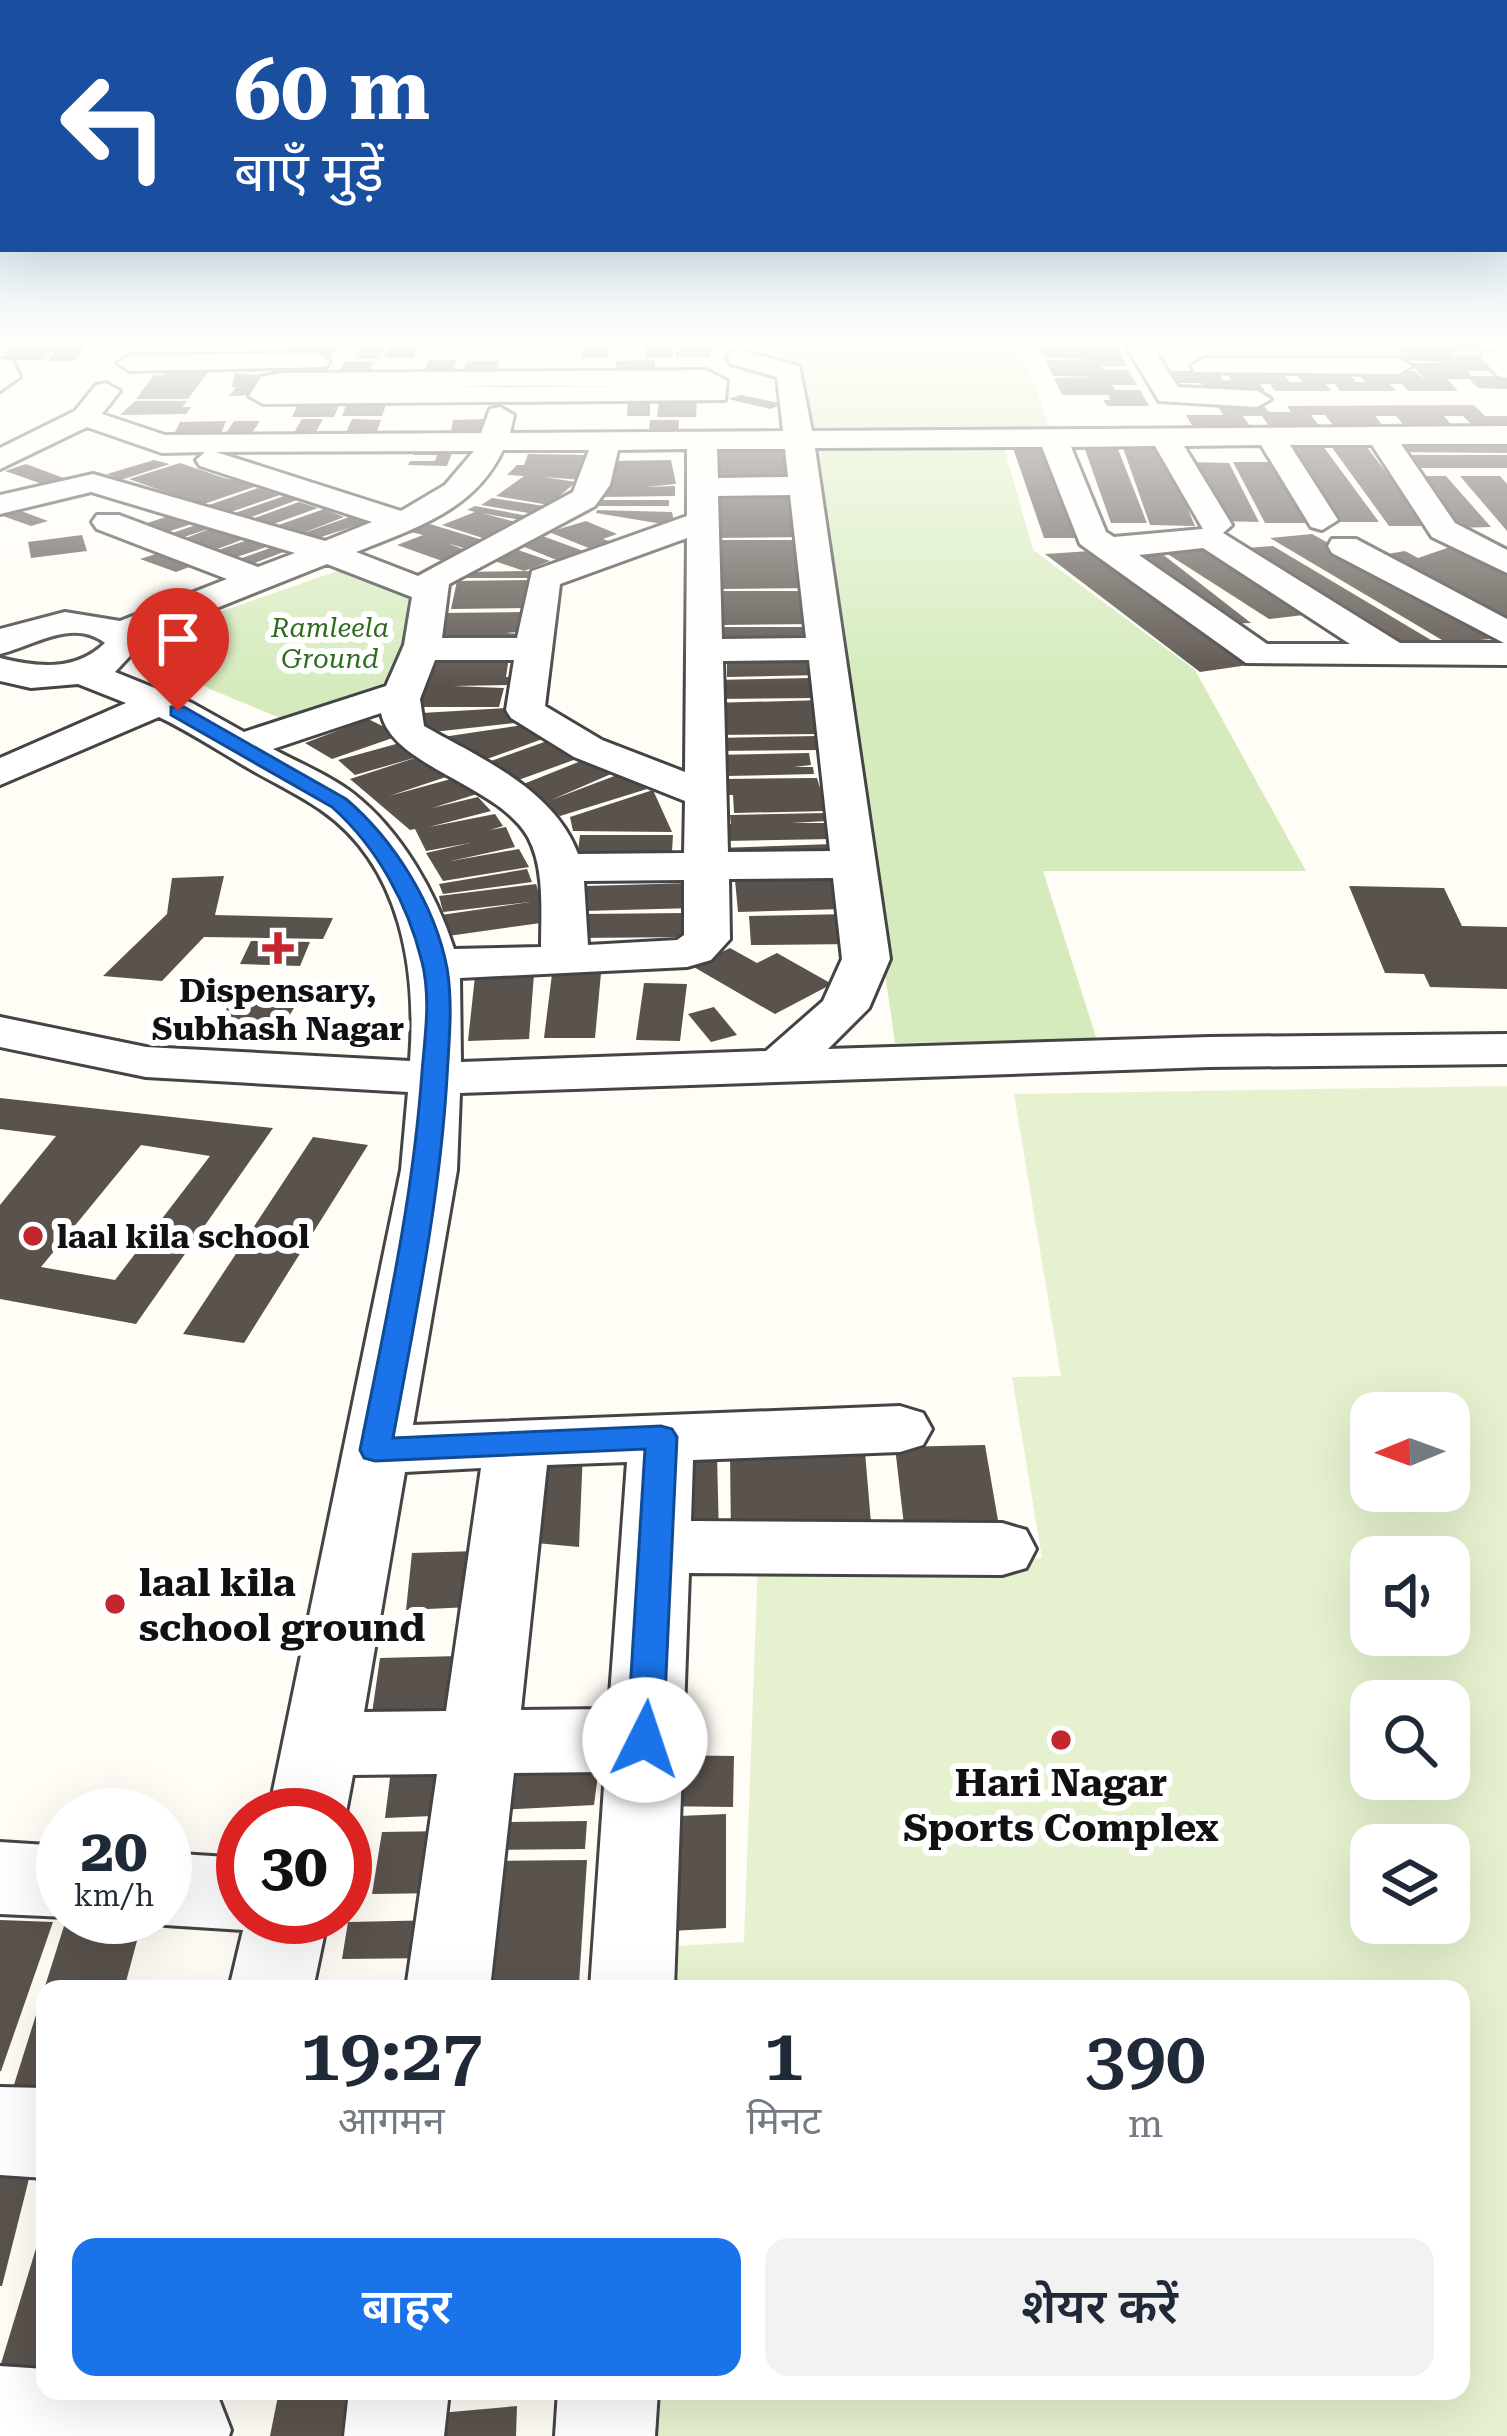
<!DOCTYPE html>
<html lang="hi">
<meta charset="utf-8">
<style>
:root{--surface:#fff;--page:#f2f2f3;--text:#1f2937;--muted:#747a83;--accent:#1a73e8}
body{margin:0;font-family:"Roboto Serif","Noto Sans Devanagari",serif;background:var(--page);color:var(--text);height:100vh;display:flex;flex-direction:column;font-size:45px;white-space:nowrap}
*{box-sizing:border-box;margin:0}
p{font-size:39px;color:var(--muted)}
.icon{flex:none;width:66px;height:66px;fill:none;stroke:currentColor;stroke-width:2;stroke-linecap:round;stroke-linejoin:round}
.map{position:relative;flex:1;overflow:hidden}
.panel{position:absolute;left:36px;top:1980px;width:1434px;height:420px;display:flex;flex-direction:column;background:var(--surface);border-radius:24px;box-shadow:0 12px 48px #0002}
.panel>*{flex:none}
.guide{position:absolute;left:0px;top:0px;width:1509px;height:252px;box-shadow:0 12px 48px #0002;background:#1a4fa0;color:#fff;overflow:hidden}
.needle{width:78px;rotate:269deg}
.fabs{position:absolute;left:1350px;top:1392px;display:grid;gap:24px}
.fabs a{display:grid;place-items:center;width:120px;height:120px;border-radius:24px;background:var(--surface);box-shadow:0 12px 48px #0002;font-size:60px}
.speed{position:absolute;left:36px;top:1788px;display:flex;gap:24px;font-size:60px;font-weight:700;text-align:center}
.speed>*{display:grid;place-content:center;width:156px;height:156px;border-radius:50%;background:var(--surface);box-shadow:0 12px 48px #0002;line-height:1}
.speed small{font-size:30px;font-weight:400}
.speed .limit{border:18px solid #d22;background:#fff;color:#111}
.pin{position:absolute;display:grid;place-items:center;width:102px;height:102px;color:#fff;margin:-123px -51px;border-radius:50% 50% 50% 0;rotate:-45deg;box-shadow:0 0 12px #0007}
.pin .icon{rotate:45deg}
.me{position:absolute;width:132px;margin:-66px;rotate:4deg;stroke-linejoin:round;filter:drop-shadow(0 0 9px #0008)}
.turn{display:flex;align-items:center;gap:42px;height:252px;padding:0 36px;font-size:54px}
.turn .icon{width:156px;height:156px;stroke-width:2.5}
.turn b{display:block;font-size:84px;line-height:102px}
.eta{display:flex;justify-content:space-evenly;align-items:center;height:204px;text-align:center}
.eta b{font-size:72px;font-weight:600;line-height:84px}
.primary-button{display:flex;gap:24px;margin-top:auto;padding:24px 36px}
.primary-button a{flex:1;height:138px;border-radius:24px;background:var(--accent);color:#fff;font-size:48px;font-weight:600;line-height:138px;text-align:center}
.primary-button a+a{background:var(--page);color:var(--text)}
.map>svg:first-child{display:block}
.green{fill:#d5ebbd}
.pitch{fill:#e6f2cf;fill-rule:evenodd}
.building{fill:#5a524d;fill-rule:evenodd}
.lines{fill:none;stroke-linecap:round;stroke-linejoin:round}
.minor-casing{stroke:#444;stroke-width:6}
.minor{fill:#fff;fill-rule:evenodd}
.route{fill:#1a73e8;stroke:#114b97;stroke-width:3}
.poi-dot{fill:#c4262e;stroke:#fff;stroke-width:4.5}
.labels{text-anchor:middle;stroke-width:12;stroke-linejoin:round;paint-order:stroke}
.far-park-label{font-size:27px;font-style:italic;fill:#2f6b1f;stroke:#fff}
.poi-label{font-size:33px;font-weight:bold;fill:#111;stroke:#fff}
.near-poi-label{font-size:39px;font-weight:bold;fill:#111;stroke:#fff;text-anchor:start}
</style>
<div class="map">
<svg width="1507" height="2436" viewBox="0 0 1507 2436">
<rect width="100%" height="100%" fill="#fffdf5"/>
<!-- green -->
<g class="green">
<path d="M791,346H1019L1052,433H803L794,368L750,359Z"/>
<path d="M1004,447L1033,550L1195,670L1306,871H1043L1097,1040L895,1043L811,450Z"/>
<path d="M343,569L406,583L421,615L388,686L297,725L210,689L133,642Z"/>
</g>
<!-- pitch -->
<path class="pitch" d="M1507,1086V2436H635L637,2391H1461V1989H656L659,1947L744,1942L758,1560L1042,1558L1012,1377L1061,1376L1014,1094ZM1371,1413H1449V1491H1371ZM1371,1557H1449V1635H1371ZM1371,1701H1449V1779H1371ZM1371,1845H1449V1923H1371Z"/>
<!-- building -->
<g class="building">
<path d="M10,346H58L45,360H0Z"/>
<path d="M60,346H86L74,361H47Z"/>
<path d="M290,346H337L330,359H282Z"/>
<path d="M360,346H385L379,359H354Z"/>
<path d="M389,346H417L414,358H384Z"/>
<path d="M583,346H610L608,358H581Z"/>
<rect x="645" y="346" width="28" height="12"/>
<rect x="676" y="346" width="34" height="11"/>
<path d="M1039,346H1116L1127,366H1102L1104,370H1128L1137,385H1112L1115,390H1140L1149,406H1107L1103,400H1110L1108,395H1062L1054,378L1097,377L1053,376L1046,360H1090L1044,357Z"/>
<path d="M1395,346H1478L1484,351H1451L1456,356H1489L1504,371H1467L1472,376H1507V389L1478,388L1469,379H1447L1458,391H1408L1402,384H1390L1396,391H1340L1335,384H1326L1331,391H1275L1270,384H1260L1265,391H1206L1201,383H1168L1161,371H1217L1223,380H1231L1225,371H1281L1290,382H1302L1293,371H1347L1356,382H1365L1356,371H1414L1426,381L1410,363H1452L1408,360Z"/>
<path d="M429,360H457L451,376H422Z"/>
<path d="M654,360L656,375L617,376L616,361Z"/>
<path d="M374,361L368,376L338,377L344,362Z"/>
<path d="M467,361H499L495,374H461Z"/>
<path d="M172,363H215L188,399H136L154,375H164Z"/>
<path d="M235,373L257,375L265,379L255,395L229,396L236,387H232Z"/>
<path d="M741,395L784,404L770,409L728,399Z"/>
<path d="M388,399L382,416H342L348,400Z"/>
<path d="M628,399H650V416H627Z"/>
<path d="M300,400H341L334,417H292Z"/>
<path d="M659,400H697L696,417H657Z"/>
<path d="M135,401H187L182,407H191L186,414L120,415Z"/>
<path d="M1474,405L1485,416H1507V428H1475L1463,416H1444L1454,428H1406L1396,416H1375L1385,428H1335L1325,415H1311L1321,428L1271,429L1262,416H1243L1252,429H1194L1186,415H1223L1218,406H1264L1269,412H1291L1287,406Z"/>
<path d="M302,419H323L312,439H290Z"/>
<path d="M352,419L381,420L375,437H344Z"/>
<path d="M484,419L481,438L450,439L453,420Z"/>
<path d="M650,420H679L678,439H648Z"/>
<path d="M226,421L219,438L171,440L180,422Z"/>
<path d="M234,421H260L248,439H222Z"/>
<path d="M1391,441L1507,442V453L1399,452Z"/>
<path d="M1281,442H1320L1379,522H1336Z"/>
<path d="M1328,442H1363L1427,526H1389Z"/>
<path d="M1083,444H1116L1147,523H1111Z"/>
<path d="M1122,445L1162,446L1195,526L1150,525Z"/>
<path d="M416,448H454L447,466L408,465L410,461H435L437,455H413Z"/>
<path d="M794,448L800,477L711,479L709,449Z"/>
<path d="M1013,448H1051L1086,538H1044Z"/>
<path d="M528,454L592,455L583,480L544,477L576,482L549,505L496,496L524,476L507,475L517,465H524Z"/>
<path d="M1398,455H1507V468H1409Z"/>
<path d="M154,460L170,464L121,480L107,474Z"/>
<path d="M671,460L676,484L646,487L675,486V496L603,497V487H609L610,461Z"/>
<path d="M1190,462L1229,463L1259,522L1217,521Z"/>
<path d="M1233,462H1276L1311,523H1265Z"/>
<path d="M180,463L224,478L260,485L201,505L129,479Z"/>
<path d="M26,464L69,480L48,486L5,471Z"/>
<path d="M1410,476H1446L1491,527L1453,528Z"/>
<path d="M1460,476H1500L1507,484V531Z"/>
<path d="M258,488L280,495L231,512L209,505Z"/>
<path d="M799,488L805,537L709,538L710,489Z"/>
<path d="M284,496L297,500L246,519L232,514Z"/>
<path d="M492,498L551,507L540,515L481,505Z"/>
<rect x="599" y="500" width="70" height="6"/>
<path d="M299,502L318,508L265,527L246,521Z"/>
<path d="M5,505L48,521L31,526L0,515V507Z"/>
<path d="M475,506L534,517L526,521L481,513L524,524L492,541L442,525L475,512L467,510Z"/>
<path d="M324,509L344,517L298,535L352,516L367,522L309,541L270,528Z"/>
<path d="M597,510L672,512L675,526L596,513Z"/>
<path d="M184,511L207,519L155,536L132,528Z"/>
<path d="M213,519L255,535L204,554L173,543L217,526L166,543L155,539Z"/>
<path d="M586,521L617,534L603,539L612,542L591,549L549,532Z"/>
<path d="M430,524L486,541L467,549L447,543L473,553L448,563L397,545L423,535L411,532Z"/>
<path d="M537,534L589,553L559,561L512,542Z"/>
<path d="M1312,534L1502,638L1447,643L1270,538Z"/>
<path d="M82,535L87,551L31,558L28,542Z"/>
<path d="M260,536L278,543L222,562L212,552Z"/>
<path d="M715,540H804L815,588L719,589Z"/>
<path d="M281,544L294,548L239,569L225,564Z"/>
<path d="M504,545L550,561L524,571L477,555Z"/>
<path d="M1273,546L1436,643L1403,649L1234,549Z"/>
<path d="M1453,546L1507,576V618L1491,621L1375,556L1405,551L1418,558Z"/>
<path d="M1208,549L1312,614L1269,619L1166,553Z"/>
<path d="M1106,550L1262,663L1200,672L1045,554Z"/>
<path d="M159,553L177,560L192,566L176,572L140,559Z"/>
<path d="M1161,553L1251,623L1225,624L1124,555Z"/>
<path d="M532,571L531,578H463L464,572Z"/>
<path d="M533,580L529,608L451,609L457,581Z"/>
<path d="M720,591H814L817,624L721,625Z"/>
<path d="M522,612L520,632L505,633L521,634L519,647L436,648L439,613Z"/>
<rect x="718" y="627" width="94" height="19"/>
<path d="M510,650L506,677H511L509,685L453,686L504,688L499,707H412L430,651Z"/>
<path d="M812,650L821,675L727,677V651Z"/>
<path d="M812,678L816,698L713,699L712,680Z"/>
<path d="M825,700L821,734L712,735L709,703Z"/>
<path d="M507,708L515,723L424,733L422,713Z"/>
<path d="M368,719L401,735L332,759L305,743Z"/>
<path d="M523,725L548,737L473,764L429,739Z"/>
<path d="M818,736L820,750L713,751V738Z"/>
<path d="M550,740L582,757L502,786L471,768Z"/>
<path d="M407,741L452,775L389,796L458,777L477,794L432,808L478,797L491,811L429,827L495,814L503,826L490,830L506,827L515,847L451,861L519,849L529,867L443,881L426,853L470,843L426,851L415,829L410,830L350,779L421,756L355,775L338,760Z"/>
<path d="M809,753L811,765L794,767H813L814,774L726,776V767H712V755Z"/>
<path d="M591,757L618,771L551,800L617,775L647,789L560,816L516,787Z"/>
<path d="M817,778L827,811L734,813L733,795H726L725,779Z"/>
<path d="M653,790L672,832L573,831L570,817Z"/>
<path d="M826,813L827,821L791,823H832L833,839L725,841V824H731L730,815Z"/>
<path d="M580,835H673L672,851H578Z"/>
<path d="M833,844L836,860L719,864L717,848Z"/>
<path d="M837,866L844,909L738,912L734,869Z"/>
<path d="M527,869L532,882L443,894L439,884Z"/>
<path d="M224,876L215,915L333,918L323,939L204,937L162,981L103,976L167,914L172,878Z"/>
<path d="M693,883L694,908L584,911L585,886Z"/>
<path d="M536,884L548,922L441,937L434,916L530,902L443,912L439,896Z"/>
<path d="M1349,886L1444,888L1462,926L1507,927V989L1430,987L1424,974L1385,973Z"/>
<path d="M687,913V937L579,938L581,914Z"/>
<path d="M851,914L855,944L751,945L749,916Z"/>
<path d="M251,941L310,942L300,966L240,964Z"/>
<path d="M730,948L757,963L777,953L832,984L775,1014L692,966Z"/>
<path d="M601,973L595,1038H544L552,974Z"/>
<path d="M534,974L529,1039L468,1041L475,976Z"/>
<path d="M644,983L687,984L680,1041L636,1040Z"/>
<path d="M238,991L301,996L278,1035L213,1030Z"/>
<path d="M714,1007L737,1035L711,1042L688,1014Z"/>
<path d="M0,1098L273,1128L136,1324L0,1299V1205L56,1136L0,1129ZM141,1145L210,1156L115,1280L41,1267Z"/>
<path d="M313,1137L368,1145L244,1343L183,1334Z"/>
<path d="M985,1445L1000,1532L905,1534L895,1447Z"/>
<path d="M583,1450L579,1547L525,1542L538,1458Z"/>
<path d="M865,1452L872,1535L731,1537L730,1454Z"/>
<path d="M717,1454L719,1537L675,1533L677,1455Z"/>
<path d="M476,1551L471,1607L406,1610L412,1553Z"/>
<path d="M459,1656L451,1718L371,1720L380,1658Z"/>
<path d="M656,1755L734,1756L733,1807L654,1806Z"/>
<path d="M460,1759L456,1815L385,1818L392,1762Z"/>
<path d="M599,1767L594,1805L498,1810L501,1774Z"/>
<path d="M726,1814V1928L652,1932L656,1817Z"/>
<path d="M587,1821L585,1849L494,1850L497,1822Z"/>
<path d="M450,1831L443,1893L372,1894L382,1832Z"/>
<path d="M587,1860L579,1984L474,1985L489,1861Z"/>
<path d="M0,1920L53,1922L1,2071H0Z"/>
<path d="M442,1920L437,1958L342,1959L348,1922Z"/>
<path d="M64,1926H141L124,1989H44L45,2126H1Z"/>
<path d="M34,2159L2,2286H0V2160Z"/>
<path d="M44,2222L45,2378L0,2377V2367Z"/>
<path d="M279,2391H380L374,2436H270Z"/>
<path d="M517,2406L516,2436H416L417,2415Z"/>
</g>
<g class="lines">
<!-- minor casing -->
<g class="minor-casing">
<g id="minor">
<path d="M1126,346H1152L1178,387L1257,391L1271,399L1257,407L1159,401Z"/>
<path d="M1507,349V378L1498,376L1481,358L1485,352Z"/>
<path d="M740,350L799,366L812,431L1507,426V444H1401L1455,523L1507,550V573L1432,537L1372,445H1290L1338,520L1322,530L1311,527L1261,445L1184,446L1232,525L1223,533L1400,643H1504L1332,553L1328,546L1332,539H1356L1507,619V665L1246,663L1080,544L1042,447L815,448L890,959L869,1008L828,1049L1209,1037L1507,1034V1064L1209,1067L460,1093L457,1170L413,1425L900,1406L923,1413L932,1429L923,1445L900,1452L693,1460L691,1521L1002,1523L1026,1530L1036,1549L1026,1568L1002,1575L689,1573L674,1989H590L605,1772L514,1773L490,1989H406L437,1774L353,1775L345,1818L268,1815L401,1170L408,1092L146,1077L0,1047V1017L146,1047L410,1061C417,971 402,866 321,810C298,794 272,782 248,768C219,751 190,732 159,717L0,785V758L126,703L78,684L31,688L0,681V658C37,667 75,672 105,643C72,618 34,646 0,654V629L65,612L120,621L227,579L97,529L92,522L97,515H119L258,567L295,553L91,492L0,514V495L93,474L325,541L372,522L200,466L196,460L205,452L162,453L87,427L0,469V448L75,411L96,385L106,383L120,391L102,414L165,435L481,433L490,409L500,407L514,415L510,433L783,431L777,377L731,364L727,358L731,352ZM1155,446L1203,529L1114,537L1106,532L1071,447ZM687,449V516L532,571L517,638H442L449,584L595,506L610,485L618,450ZM717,449H785L788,477L718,478ZM503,450H589L573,492L418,576L356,552C415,528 474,511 503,450ZM474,451L445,485L401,511L216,452ZM790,495L806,638L722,639L718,496ZM687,538L685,772L602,740L545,706L560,584ZM1203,548L1350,644H1267L1139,555ZM327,564L412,597L404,645L386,686L244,732L192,703L115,672L142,643L139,639ZM435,660H514L506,710L511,718L574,757L685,801L684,853L578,854C554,789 480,758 424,726L420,699ZM809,660L830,851L728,852L723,661ZM381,713C392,767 498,784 528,837C545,868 541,911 541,947L454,949C436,893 402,832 354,794C331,776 299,763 273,749ZM833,878L842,959L823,1001L766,1051L461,1062L460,978L687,967L711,960L730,939L729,879ZM684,880V935L677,940L588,945L584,881ZM627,1462L609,1709L521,1710L547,1465ZM481,1468L446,1711L364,1712L405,1472Z"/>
<path d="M317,353L330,361L326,367L130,371L117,363L130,355Z"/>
<path d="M1204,358H1399L1412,366L1399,374L1195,372L1191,366Z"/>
<path d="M0,359L12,360L20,377L0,391Z"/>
<path d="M706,370L727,381L725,400L263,404L249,396L261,377L280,373ZM508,386H650L438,387Z"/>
<path d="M0,1842L63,1846L66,1917L0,1914Z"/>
<path d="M165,1853L243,1858V1917H328L313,1989H229L243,1930L165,1925L143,1917H165Z"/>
<path d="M0,2087L45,2088V2178L0,2175Z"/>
<path d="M0,2366L45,2369V2391H208L217,2394L231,2430L229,2436H0Z"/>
<path d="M349,2391H449L444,2436H344Z"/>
<path d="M558,2391H658L655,2436H555Z"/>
</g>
</g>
<!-- minor -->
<use href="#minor" class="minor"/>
</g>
<!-- sky -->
<linearGradient id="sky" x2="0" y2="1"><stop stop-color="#95c6ee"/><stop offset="0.5" stop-color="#fffefa"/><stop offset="1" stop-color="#fffefa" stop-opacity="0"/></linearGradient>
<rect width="1507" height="687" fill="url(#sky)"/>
<!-- route -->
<path class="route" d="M171,707H184L346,799C394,840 435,905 447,968C453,1004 449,1041 447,1077C440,1199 415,1318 393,1438L661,1426L672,1429L677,1437L663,1740L658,1750L645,1755L632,1750L627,1740L645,1449L375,1461L364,1458L360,1450C385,1324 413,1200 422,1072C425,1036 431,998 422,962C408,904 377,847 332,807L171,715Z"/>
<!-- markers -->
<g class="poi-dot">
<path d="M272 930h12v12h12v12h-12v12h-12v-12h-12v-12h12z"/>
<circle cx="33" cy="1236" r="12"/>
<circle cx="115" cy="1604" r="12"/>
<circle cx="1061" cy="1740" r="12"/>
</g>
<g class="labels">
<!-- far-park labels -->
<g class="far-park-label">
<text x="330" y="637">Ramleela<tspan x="330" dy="31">Ground</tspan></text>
</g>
<!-- poi labels -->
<g class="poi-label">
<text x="278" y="1002">Dispensary,<tspan x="278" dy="38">Subhash Nagar</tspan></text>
<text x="57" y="1248" text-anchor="start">laal kila school</text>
</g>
<!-- near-poi labels -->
<g class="near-poi-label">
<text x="139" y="1596">laal kila<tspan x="139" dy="45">school ground</tspan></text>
<text x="1061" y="1796" text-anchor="middle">Hari Nagar<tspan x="1061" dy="45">Sports Complex</tspan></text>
</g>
</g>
</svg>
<div class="fabs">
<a><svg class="needle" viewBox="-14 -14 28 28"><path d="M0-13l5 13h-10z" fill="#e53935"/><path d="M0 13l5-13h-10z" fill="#747a83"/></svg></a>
<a><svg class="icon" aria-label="sound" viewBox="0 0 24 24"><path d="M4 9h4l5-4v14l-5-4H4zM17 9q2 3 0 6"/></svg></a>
<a><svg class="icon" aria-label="search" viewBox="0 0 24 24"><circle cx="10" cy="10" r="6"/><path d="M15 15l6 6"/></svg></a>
<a><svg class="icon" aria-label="layers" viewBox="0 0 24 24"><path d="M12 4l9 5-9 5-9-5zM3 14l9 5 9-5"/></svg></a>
</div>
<div class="speed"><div>20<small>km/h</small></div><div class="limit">30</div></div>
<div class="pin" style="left:178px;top:711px;background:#d93025"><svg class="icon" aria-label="arrive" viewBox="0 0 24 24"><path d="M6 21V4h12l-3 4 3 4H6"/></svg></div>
<svg class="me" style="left:645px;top:1740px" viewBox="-20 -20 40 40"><circle r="19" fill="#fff"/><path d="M0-13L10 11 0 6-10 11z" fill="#1a73e8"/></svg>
<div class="guide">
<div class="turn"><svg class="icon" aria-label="left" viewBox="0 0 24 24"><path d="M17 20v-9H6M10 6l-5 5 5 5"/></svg><div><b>60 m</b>बाएँ मुड़ें</div></div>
</div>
<section class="panel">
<div class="eta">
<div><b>19:27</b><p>आगमन</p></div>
<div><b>1</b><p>मिनट</p></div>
<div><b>390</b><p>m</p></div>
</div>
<div class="primary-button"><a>बाहर</a><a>शेयर करें</a></div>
</section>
</div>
